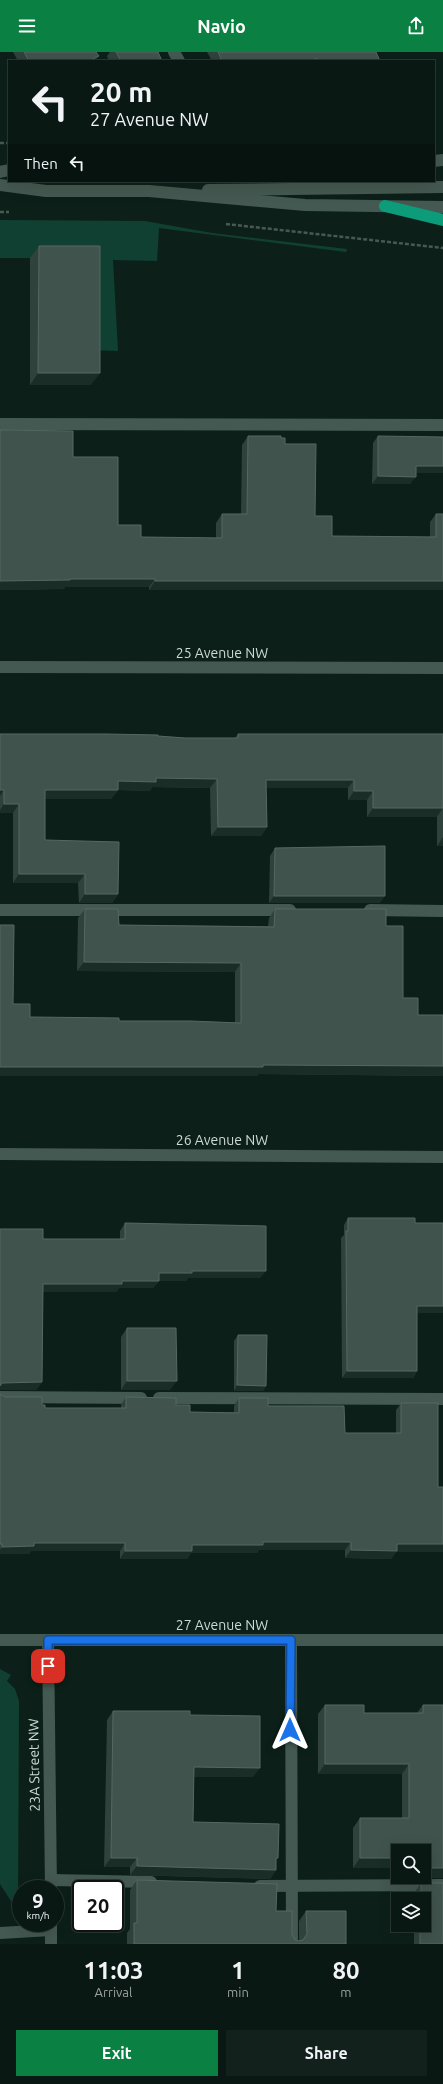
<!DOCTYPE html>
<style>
:root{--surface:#091813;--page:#12211c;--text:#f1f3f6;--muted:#99a0a0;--line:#293733;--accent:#0b8043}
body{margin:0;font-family:Ubuntu,sans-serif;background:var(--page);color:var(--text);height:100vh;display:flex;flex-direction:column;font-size:15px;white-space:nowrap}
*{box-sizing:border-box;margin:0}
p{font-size:13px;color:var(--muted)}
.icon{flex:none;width:22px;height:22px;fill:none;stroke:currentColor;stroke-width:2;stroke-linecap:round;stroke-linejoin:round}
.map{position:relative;height:1892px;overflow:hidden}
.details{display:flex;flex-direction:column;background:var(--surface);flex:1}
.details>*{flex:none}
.banner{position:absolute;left:8px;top:8px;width:427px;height:122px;border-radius:0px;box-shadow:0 4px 16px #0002,0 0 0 1px var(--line);background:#091813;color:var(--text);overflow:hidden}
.tools{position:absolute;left:391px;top:1792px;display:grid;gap:8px}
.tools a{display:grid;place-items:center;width:40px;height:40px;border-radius:0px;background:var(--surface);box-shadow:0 4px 16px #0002,0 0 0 1px var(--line);font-size:20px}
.speed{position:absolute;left:12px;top:1828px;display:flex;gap:8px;font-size:20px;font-weight:700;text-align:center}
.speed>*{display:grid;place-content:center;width:52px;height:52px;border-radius:50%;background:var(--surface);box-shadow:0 4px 16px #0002,0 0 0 1px var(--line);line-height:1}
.speed small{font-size:10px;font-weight:400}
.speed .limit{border:2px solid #111;border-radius:6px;background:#fff;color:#111}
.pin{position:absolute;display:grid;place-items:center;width:34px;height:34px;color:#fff;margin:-17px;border-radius:8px;box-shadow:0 2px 6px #0006}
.me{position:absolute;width:44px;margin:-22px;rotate:0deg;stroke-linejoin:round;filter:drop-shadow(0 0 3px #0008)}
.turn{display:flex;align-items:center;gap:14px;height:84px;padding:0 16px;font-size:18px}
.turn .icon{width:52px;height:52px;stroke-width:2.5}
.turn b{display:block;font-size:28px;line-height:34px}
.then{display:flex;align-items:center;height:38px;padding:0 16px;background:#0003;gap:8px;font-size:15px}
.eta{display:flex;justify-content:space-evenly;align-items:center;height:68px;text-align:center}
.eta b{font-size:24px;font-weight:700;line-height:28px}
.button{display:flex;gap:8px;margin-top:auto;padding:8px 16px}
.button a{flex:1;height:46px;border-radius:0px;background:var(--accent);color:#fff;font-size:16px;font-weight:700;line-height:46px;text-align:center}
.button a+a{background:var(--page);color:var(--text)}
header{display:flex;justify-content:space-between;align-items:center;height:52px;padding:0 16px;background:var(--accent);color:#fff;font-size:18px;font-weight:700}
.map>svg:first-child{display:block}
.green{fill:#104032}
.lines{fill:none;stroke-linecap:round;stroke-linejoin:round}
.path{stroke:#485953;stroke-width:2.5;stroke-dasharray:4 2;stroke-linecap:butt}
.service{stroke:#445951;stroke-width:12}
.minor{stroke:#445951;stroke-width:12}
.tertiary{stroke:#445951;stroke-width:12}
.motorway{stroke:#0c9c7a;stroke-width:12}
.wall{fill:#2f423c}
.shaded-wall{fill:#1a2e27}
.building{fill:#40534c;stroke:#566862}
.route-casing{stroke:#114b97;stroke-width:10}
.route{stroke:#1a73e8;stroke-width:7}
.labels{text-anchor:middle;stroke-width:3.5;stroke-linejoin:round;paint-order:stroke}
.street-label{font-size:14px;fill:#cedad5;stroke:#0c2019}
</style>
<header><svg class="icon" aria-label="menu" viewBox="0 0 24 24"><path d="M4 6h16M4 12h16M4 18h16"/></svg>Navio<svg class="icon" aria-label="share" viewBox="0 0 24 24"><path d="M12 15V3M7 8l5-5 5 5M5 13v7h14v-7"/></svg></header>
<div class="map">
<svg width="443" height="1892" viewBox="0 0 443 1892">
<rect width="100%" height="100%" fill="#0c2019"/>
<!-- green -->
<g class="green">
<path d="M0,168L145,169L212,181L347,197L346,200L159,176L157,209L113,208L118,299L92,298L54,206H0Z"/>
<path d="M0,1617L11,1623L7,1629L15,1637L19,1649L18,1860L0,1832Z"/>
</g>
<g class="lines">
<!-- path -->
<g class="path">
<path d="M0,91H9"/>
<path d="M0,160H9"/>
<path d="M226,172L443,196"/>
</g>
<!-- service -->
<g class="service">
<path d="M174,0L179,9"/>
<path d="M0,372L443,373"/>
<path d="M0,858H290"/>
<path d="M370,858L443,859"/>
<path d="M0,1345L141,1346"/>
<path d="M159,1346L443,1347"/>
<path d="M291,1588L292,1892"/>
<path d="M51,1828L151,1830"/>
<path d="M260,1834L443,1833"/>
<path d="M0,1881L51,1878"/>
</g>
<!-- minor -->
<g class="minor">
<path d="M0,615L443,616"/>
<path d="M0,1102L443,1105"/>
<path d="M0,1588H443"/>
<path d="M48,1588L51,1837"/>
<path d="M51,1871V1892"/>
</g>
<!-- tertiary -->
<g class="tertiary">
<path d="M434,109L443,108"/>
<path d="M0,120L9,118"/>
<path d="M0,133L46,139H149L305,153L443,155"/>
<path d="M208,138L443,135"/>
</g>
<!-- motorway -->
<path class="motorway" d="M385,154L443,168"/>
</g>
<!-- wall -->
<g class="wall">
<path d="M13,0H96L99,4L95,9H18Z"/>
<path d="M110,0H158L162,9H109L107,4Z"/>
<path d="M207,0H376L380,9H212Z"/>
<path d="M39,194L91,333H30V206Z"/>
<path d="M0,378L73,405L118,473L141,485L216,486V471L222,462H241L242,393L248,384L281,386L285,392L315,464L332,484L430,485V470L436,462L443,538H149V535H65L64,537L0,538Z"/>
<path d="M378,384L443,421H416L410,432H372L373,391Z"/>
<path d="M0,682L158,684L185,686H235L238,682H443V794H437V765H367V748H348V736H266L267,775L261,784H211L210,736L152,735L150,739L118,738L111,747H45V788L118,842L112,851H79L78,831H13V761H0Z"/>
<path d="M275,796L380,851H269L270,804Z"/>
<path d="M85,857L119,873L268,874L269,866L275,857L386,874L403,946L418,963H443V1024L258,1022L257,1024H0L13,952L30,965L119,969L235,971V920L77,919L78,866Z"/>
<path d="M348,1166L417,1261V1319L413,1326H342L341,1186L344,1183V1173Z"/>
<path d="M125,1171L260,1226H188L186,1229H159L153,1236H119L116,1240H43L42,1330L36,1338L43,1187H120V1179Z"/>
<path d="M127,1276L170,1338H121V1285Z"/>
<path d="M238,1283L266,1334L263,1339H234V1289Z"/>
<path d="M0,1342L5,1345L42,1353L45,1356H121V1353L126,1345L176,1353L190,1360H234V1354L239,1346L268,1354L345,1381H396V1358L401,1351L438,1435L443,1500H396L391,1507L345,1506V1498H259L257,1501H191L187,1507H120V1499H31L29,1502H0Z"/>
<path d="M325,1653L364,1661H417L423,1653L443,1826H414V1825H424V1799L398,1816H353V1776L360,1766H402V1722H318V1662Z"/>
<path d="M113,1659L190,1663L253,1725H194L193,1770L276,1809V1818L270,1827L130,1823V1815H104L107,1668Z"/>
<path d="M137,1828L276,1859L295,1888L299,1889V1869L306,1859L346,1892H127V1881L130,1877V1838Z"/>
<path d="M421,1831L443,1892H414V1873H424V1847H414V1841Z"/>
</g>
<!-- shaded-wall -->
<g class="shaded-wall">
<path d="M99,4L95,9H89Z"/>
<path d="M317,6L315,9H310Z"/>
<path d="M38,321H100L91,333H30Z"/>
<path d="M416,414H443V421H410Z"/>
<path d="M378,424L416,425L410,432H372Z"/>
<path d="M70,527H155L149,535H65L64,537L0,538V529Z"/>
<path d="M155,529H443V538H149Z"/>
<path d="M156,726L217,727L210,736L152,735L150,739L118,738L111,747H38L45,738L118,729Z"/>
<path d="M266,728H354L348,736H260Z"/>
<path d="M0,738H4L0,744Z"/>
<path d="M354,739H373L367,748H348Z"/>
<path d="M4,752H19L13,761H0V758Z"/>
<path d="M373,756H443L437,765H367Z"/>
<path d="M218,775H267L261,784H211Z"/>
<path d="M443,785V794H437Z"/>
<path d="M19,822H85L78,831H13Z"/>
<path d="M85,842H118L112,851H79Z"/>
<path d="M274,844H385L380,851H269Z"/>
<path d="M84,910L241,911L235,920L77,919Z"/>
<path d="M263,1013L443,1014V1024L258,1022L257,1024H0V1015Z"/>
<path d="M192,1219H266L260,1226H188L186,1229H159L153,1236H119L116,1240H38L43,1232L122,1229L159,1221Z"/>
<path d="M417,1254H443V1261H413Z"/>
<path d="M347,1319H417L413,1326H342Z"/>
<path d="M127,1329H177L170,1338H121Z"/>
<path d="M42,1330L36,1338H0V1334L2,1331Z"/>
<path d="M237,1333L266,1334L263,1339H234Z"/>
<path d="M263,1490H351L345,1498H259L257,1501H191L187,1507H120L125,1499L192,1493Z"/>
<path d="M34,1491H125L120,1499H31L29,1502H0V1498L2,1495Z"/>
<path d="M397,1492H443V1500H396L391,1507L345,1506L351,1498Z"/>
<path d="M325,1712H409L402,1722H318Z"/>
<path d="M194,1715L260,1716L253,1725H187Z"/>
<path d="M111,1806H137L130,1815H104Z"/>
<path d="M360,1806H398V1816H353Z"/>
<path d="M137,1814L276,1818L270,1827L130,1823Z"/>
<path d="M424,1816H443V1826H414V1825H424Z"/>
</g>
<!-- building -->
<g class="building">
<path d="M24,0H96L99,4L89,9H29Z"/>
<path d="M116,0H158L162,9H121Z"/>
<path d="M218,0H376L380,9H319L317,6L310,9H222Z"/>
<path d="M39,194H100V321H38Z"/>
<path d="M0,378L73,379V405H118V473H141V485L222,486V462H247L248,384H281V386H285V392H316L315,464H332V484L436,485V462H443V529H155V527H70V528L0,529Z"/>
<path d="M378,384L443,385V414H416V425L378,424Z"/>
<path d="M0,682H106L158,683V684L185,686H238V682H443V756H373V739H354V728H266L267,775H218L217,727L156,726V730L118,729V738H45V788L119,790L118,842H85V822H19V752H4V738H0Z"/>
<path d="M385,794V844H274L275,796Z"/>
<path d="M85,857H118L119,873L274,875L275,857H386V874H403V946H418V963H443V1014L263,1013V1015H0V873H14L13,952H30V965L119,966V969H190L241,971V911L84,910Z"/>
<path d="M348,1166H415V1171H443V1254H417V1319H347L346,1179H348Z"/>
<path d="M125,1171L266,1174V1219H192V1221H159V1229H122V1232H43L42,1330L2,1331L0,1334V1177H43V1187H125Z"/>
<path d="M127,1276H176L177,1329H127Z"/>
<path d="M238,1283H267L266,1334L237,1333Z"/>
<path d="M0,1342L5,1345H42V1353H45V1356H126V1345L176,1346V1353H190V1360L239,1361V1346H268V1354H344L345,1381H401V1351H438V1435H443V1492H397V1499L351,1498V1490H263V1493H192V1499H125V1491H34V1494L2,1495V1492H0Z"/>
<path d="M325,1653H364V1661H423V1653H443V1816H424V1799H398V1806H360V1766H409V1712H325Z"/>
<path d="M113,1659H190V1663L260,1664V1716L194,1715L193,1770L279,1772L278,1806H276V1818L137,1814V1806H111Z"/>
<path d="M137,1828L277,1832L276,1859H292V1882L295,1888L299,1889L303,1888L307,1882L306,1859H346V1892H134V1871H137Z"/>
<path d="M421,1831H443V1892H420V1873H424V1847H421Z"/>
</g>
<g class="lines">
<!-- route casing -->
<g class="route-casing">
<path id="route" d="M48,1614V1588H291L290,1678"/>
</g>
<!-- route -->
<use href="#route" class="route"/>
</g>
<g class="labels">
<!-- street labels -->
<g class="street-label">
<text x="222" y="606">25 Avenue NW</text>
<text x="222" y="1093">26 Avenue NW</text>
<text x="222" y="1578">27 Avenue NW</text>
<text transform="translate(34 1713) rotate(-91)" y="5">23A Street NW</text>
</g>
</g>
</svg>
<div class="tools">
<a><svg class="icon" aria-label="search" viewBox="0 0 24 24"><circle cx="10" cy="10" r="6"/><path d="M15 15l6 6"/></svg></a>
<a><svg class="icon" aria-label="layers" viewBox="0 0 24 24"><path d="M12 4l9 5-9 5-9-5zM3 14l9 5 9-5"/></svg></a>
</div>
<div class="speed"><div>9<small>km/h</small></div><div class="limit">20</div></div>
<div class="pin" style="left:48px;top:1614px;background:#d93025"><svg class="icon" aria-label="arrive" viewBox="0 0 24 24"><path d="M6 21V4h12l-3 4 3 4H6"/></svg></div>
<svg class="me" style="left:290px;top:1678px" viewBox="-20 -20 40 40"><path d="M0-17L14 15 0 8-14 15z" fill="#1a73e8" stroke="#fff" stroke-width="4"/></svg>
<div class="banner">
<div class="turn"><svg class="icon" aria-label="left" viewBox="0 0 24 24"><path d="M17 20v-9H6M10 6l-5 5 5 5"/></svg><div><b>20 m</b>27 Avenue NW</div></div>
<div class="then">Then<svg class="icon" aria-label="left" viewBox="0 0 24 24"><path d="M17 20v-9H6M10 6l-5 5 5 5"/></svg></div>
</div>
</div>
<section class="details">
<div class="eta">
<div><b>11:03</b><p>Arrival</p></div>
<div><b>1</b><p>min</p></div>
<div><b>80</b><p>m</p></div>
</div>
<div class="button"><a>Exit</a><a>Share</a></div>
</section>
